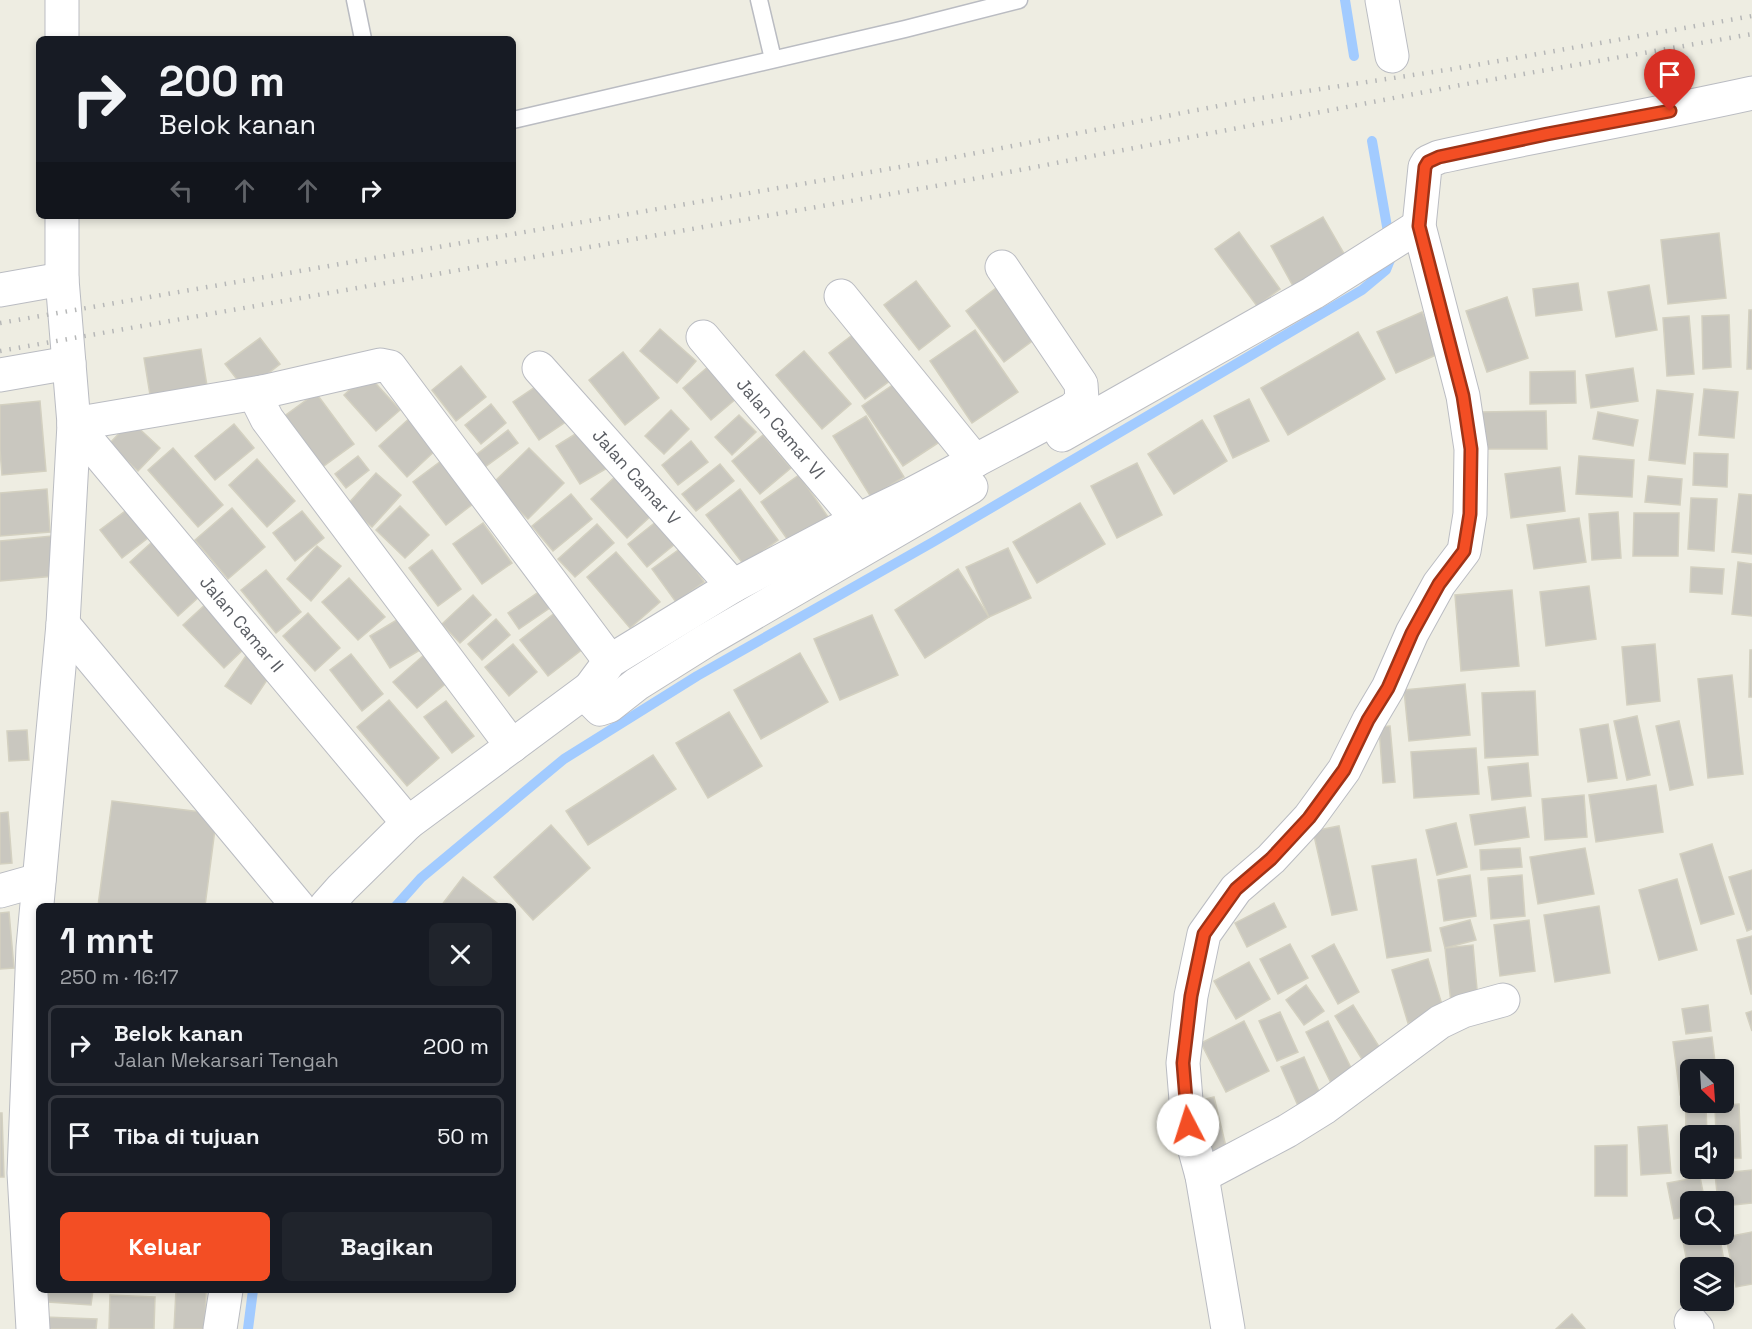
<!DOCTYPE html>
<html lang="id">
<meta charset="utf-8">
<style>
:root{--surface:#171b24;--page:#20242c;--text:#f1f3f6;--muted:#9ea1a6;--line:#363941;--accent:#f34e24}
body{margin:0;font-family:"Space Grotesk",sans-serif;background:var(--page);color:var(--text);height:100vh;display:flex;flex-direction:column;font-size:22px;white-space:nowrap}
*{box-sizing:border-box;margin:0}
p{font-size:20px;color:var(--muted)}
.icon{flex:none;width:33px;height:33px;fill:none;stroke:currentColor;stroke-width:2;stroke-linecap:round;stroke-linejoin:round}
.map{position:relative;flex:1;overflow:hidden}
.sheet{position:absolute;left:36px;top:903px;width:480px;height:390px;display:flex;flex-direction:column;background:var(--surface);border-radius:9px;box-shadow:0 3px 9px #0003}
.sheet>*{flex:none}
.hud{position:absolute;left:36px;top:36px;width:480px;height:183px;border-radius:9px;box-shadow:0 3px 9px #0003;background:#171b24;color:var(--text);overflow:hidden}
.needle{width:39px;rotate:155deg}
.fabs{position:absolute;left:1680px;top:1059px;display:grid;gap:12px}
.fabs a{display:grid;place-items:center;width:54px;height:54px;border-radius:9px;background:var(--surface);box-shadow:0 3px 9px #0003;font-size:30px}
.pin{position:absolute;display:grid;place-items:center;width:51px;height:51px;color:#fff;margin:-62px -26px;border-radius:50% 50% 50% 0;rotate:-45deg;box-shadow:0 0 6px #0007}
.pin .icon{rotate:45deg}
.me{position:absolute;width:66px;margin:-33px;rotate:355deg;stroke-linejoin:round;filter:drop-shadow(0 0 4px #0008)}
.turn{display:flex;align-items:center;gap:21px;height:126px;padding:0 24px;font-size:27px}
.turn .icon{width:78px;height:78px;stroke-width:2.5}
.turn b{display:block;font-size:42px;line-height:51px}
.lanes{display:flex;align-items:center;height:57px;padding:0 24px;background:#0003;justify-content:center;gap:30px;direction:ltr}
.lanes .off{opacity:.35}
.round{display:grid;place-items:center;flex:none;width:63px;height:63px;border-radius:9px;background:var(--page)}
.overview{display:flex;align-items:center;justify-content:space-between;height:102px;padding:0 24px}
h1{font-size:36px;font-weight:700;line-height:45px}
.button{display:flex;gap:12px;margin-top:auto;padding:12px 24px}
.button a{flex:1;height:69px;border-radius:9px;background:var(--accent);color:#fff;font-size:24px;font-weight:700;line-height:69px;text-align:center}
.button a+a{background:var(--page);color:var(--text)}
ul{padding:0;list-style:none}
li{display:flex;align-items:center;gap:18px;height:81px;margin:0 12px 9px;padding:0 12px;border:3px solid var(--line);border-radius:9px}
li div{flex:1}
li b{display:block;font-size:22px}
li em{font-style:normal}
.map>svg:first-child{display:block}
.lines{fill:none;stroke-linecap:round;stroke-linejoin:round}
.stream{stroke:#a2cbff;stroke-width:10}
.building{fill:#c9c7bf;stroke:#d3d0c0;stroke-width:1.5}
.service-casing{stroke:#babcc2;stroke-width:19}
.minor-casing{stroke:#babcc2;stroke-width:35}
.service{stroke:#fff;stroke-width:16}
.minor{stroke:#fff;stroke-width:33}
.rail{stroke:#b6b7b7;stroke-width:4.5;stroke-dasharray:1.5 8;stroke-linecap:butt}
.route-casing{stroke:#9e3317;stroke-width:15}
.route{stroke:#f34e24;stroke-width:10}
.labels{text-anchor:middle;stroke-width:6;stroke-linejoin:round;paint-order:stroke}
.street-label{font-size:18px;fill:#5b5e64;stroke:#fff}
</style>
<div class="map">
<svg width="1752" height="1329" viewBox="0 0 1752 1329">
<rect width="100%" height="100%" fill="#eeede2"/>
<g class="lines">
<!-- stream -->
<g class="stream">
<path d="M1345,0L1354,56"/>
<path d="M396,906L421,878L564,759L697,676L933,542L1362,290L1386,270L1392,255L1372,141"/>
<path d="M248,1329L253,1290"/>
</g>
</g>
<!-- building -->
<g class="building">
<path d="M1323,217L1346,257L1293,286L1271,246Z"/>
<path d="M1239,232L1280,289L1257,306L1215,249Z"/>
<path d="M1719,233L1726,298L1668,304L1661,240Z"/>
<path d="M916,281L950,326L919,350L884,305Z"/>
<path d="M1578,283L1582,310L1536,316L1533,289Z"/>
<path d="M1000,285L1039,336L1004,362L966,311Z"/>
<path d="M1649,285L1657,330L1616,337L1608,292Z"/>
<path d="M1507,297L1528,358L1487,372L1466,311Z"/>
<path d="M1749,310H1752V369H1747Z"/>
<path d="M1422,312L1440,353L1396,373L1377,332Z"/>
<path d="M1729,315L1731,367L1703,369L1702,316Z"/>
<path d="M1689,316L1694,374L1667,376L1663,318Z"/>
<path d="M660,329L696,361L677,383L640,351Z"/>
<path d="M975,330L1018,392L972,423L930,361Z"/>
<path d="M1358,332L1385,379L1288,435L1261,388Z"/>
<path d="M855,333L891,380L865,399L829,353Z"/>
<path d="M260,338L280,364L246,391L225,364Z"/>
<path d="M201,349L208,392L151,401L144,358Z"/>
<path d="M804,351L851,404L822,429L776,375Z"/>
<path d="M623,352L659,398L625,425L589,380Z"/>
<path d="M461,366L486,397L456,421L432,390Z"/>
<path d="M709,366L737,398L711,420L683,388Z"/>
<path d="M1633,368L1638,401L1591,408L1586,375Z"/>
<path d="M1575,371L1576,403L1530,404V372Z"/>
<path d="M367,374L400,410L376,431L344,395Z"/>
<path d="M900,380L941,441L903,466L862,406Z"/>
<path d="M544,381L570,419L539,440L513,402Z"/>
<path d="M1704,389L1738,392L1734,438L1699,435Z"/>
<path d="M1657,390L1693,394L1685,464L1649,460Z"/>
<path d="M316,393L354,444L317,471L279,420Z"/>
<path d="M1249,399L1269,441L1233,458L1214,416Z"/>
<path d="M40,401L46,471L2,475L0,450V405Z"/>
<path d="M491,404L506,423L481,444L465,425Z"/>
<path d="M671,410L689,429L664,454L645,436Z"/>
<path d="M1546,411L1547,449H1481V412Z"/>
<path d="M1598,412L1638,420L1633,446L1593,439Z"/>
<path d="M739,415L756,432L732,455L715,437Z"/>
<path d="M412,416L440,446L407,477L379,446Z"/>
<path d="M866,416L904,477L871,497L833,436Z"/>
<path d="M1202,420L1227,461L1174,494L1148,454Z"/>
<path d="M131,421L160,448L138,471L109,444Z"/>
<path d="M234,424L254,448L215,480L195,456Z"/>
<path d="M585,428L609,467L580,484L556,446Z"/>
<path d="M508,430L518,443L485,467L476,455Z"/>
<path d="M763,435L791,468L760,494L732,461Z"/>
<path d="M691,441L708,462L678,485L662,465Z"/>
<path d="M173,448L223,505L198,527L148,470Z"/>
<path d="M529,448L564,483L528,519L492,484Z"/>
<path d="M1694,453L1728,454L1727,487L1693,485Z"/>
<path d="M358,456L369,470L346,488L335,474Z"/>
<path d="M1579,456L1634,460L1632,497L1576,494Z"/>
<path d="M257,459L295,501L267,527L229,485Z"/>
<path d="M441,461L474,503L446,525L413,482Z"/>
<path d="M1137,463L1162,515L1117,538L1091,486Z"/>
<path d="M720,464L734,481L696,511L682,494Z"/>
<path d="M1560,467L1565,511L1511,518L1505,474Z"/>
<path d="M376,473L401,495L372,527L347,505Z"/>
<path d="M617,475L653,514L627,538L591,499Z"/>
<path d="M799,475L828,517L790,543L761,502Z"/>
<path d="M1648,476L1682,479L1680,505L1645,502Z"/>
<path d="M47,489L50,532L0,536V493Z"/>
<path d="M740,489L778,540L744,565L706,515Z"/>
<path d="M571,494L592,519L553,551L532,526Z"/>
<path d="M1739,494L1752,495V554L1732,552Z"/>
<path d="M1691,498L1717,499L1714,551L1688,549Z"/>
<path d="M1080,503L1105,544L1037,583L1013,542Z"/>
<path d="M132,506L153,534L122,558L100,530Z"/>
<path d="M400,506L429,535L405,558L376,530Z"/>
<path d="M232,508L265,547L228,579L195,540Z"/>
<path d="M302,511L324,538L295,561L273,533Z"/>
<path d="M1618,512L1621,558L1592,560L1589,514Z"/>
<path d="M1634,513H1679L1678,556H1633Z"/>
<path d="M662,517L680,540L647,567L628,544Z"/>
<path d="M1579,518L1586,562L1534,569L1527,525Z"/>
<path d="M483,523L512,563L482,584L453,544Z"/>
<path d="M597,524L614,543L575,577L558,559Z"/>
<path d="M52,536L55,576L0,581V541Z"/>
<path d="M152,542L200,596L178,616L130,562Z"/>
<path d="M317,546L341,566L311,601L287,579Z"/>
<path d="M681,548L704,582L676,602L652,569Z"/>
<path d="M1008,548L1031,598L989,617L966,567Z"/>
<path d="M432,550L461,589L438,606L409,568Z"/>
<path d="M616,552L660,602L630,628L587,577Z"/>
<path d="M1738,562L1752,564V616L1732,614Z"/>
<path d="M1691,567L1724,569L1722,594L1690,592Z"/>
<path d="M958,569L989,617L925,658L895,610Z"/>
<path d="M266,570L301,612L276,633L241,590Z"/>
<path d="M349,578L385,617L358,640L322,602Z"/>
<path d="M1589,586L1596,639L1546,646L1540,592Z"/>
<path d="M546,587L557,603L519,629L508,613Z"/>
<path d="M1512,590L1519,666L1461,671L1455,595Z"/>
<path d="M473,595L491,615L460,643L442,624Z"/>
<path d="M207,603L247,646L224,668L183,625Z"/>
<path d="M556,612L584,648L548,676L520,640Z"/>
<path d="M308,613L340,648L315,671L283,636Z"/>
<path d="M872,615L898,675L840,700L814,639Z"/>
<path d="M400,618L420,650L390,668L370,636Z"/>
<path d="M496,619L510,635L482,660L468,644Z"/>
<path d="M513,644L537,672L509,696L485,667Z"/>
<path d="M1655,644L1660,701L1627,705L1622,647Z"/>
<path d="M432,648L456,675L417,708L393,682Z"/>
<path d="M250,650L275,668L251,704L225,686Z"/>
<path d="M1750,650H1752V697H1749Z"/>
<path d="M800,653L828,702L761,739L734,690Z"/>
<path d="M351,654L383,694L362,711L330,670Z"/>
<path d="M1732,675L1743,774L1708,778L1698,679Z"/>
<path d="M1465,684L1470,735L1409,741L1404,690Z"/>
<path d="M1535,691L1538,755L1485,758L1482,693Z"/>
<path d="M389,700L439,758L407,786L357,727Z"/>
<path d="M446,701L474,736L452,753L424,717Z"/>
<path d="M729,712L762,766L708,798L676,743Z"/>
<path d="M1637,716L1650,775L1627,780L1614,721Z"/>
<path d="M1679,721L1693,785L1670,790L1656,726Z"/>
<path d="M1608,724L1617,778L1588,782L1580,729Z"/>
<path d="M1390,726L1395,782L1383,783L1379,727Z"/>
<path d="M27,730L29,760L9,761L7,731Z"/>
<path d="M1476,748L1479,794L1414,798L1411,752Z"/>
<path d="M653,755L676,789L588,845L566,811Z"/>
<path d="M1528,763L1531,796L1492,800L1488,767Z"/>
<path d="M1656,785L1663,832L1596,842L1589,795Z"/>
<path d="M1584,795L1587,837L1545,840L1542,799Z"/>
<path d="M112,801L217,814L205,906H98Z"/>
<path d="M1525,807L1529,837L1475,845L1470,815Z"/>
<path d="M8,812L12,863L0,864V813Z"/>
<path d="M1456,823L1467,867L1437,875L1426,830Z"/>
<path d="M551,825L590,868L533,920L494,877Z"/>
<path d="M1339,826L1357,910L1332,915L1313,831Z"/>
<path d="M1712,844L1734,914L1701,924L1680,854Z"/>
<path d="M1520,848L1522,867L1481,870L1480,850Z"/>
<path d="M1585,848L1594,894L1538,904L1530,857Z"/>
<path d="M1416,859L1431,951L1387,958L1372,866Z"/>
<path d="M1752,870V929L1747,931L1729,877Z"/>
<path d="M1470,875L1476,916L1444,921L1438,880Z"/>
<path d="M1522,875L1525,916L1491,919L1488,878Z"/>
<path d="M463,877L501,906H441Z"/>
<path d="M1677,879L1697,950L1659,960L1639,890Z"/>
<path d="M1274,903L1286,927L1247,947L1235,923Z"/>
<path d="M1599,906L1610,973L1555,982L1544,915Z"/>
<path d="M9,912L14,968L0,969V913Z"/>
<path d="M1470,920L1476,940L1445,948L1440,928Z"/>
<path d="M1529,920L1535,971L1500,976L1494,925Z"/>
<path d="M1752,936V994H1751L1737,940Z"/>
<path d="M1290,944L1308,978L1278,994L1260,959Z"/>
<path d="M1334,944L1359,992L1338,1004L1312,956Z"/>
<path d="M1473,945L1478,1000L1451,1003L1445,948Z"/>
<path d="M1428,959L1444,1011L1408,1023L1392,970Z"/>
<path d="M1249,962L1270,999L1236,1019L1214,981Z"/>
<path d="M1306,985L1324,1011L1304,1025L1286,1000Z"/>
<path d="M1353,1005L1383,1053L1365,1064L1335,1016Z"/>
<path d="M1708,1005L1711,1031L1686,1034L1682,1009Z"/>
<path d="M1752,1011V1031L1746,1013Z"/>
<path d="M1280,1012L1298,1052L1277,1061L1259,1021Z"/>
<path d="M1244,1021L1269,1071L1226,1092L1201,1043Z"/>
<path d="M1328,1021L1354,1074L1332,1085L1306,1032Z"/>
<path d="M1712,1037L1716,1070H1690V1094L1680,1095L1673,1042Z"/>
<path d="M1304,1057L1322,1098L1299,1108L1281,1067Z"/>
<path d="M1214,1097L1228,1155L1204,1161L1190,1103Z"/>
<path d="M1739,1104L1741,1158H1724V1136H1716L1715,1106Z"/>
<path d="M1686,1106H1706L1707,1136H1690V1162H1685Z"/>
<path d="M0,1113H2L4,1177H0Z"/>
<path d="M1667,1125L1671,1173L1641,1175L1638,1127Z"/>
<path d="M1627,1145V1196H1595V1146Z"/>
<path d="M1752,1170V1203L1724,1206V1202H1718L1715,1174Z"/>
<path d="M1700,1177L1705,1202H1690V1216L1674,1219L1667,1183Z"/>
<path d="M1752,1232V1284L1736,1287L1726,1237Z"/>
<path d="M1690,1234H1719L1729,1287L1724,1288V1268H1690V1278L1682,1236Z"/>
<path d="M49,1290H93L91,1305L48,1302Z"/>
<path d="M176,1290H206L205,1329H174Z"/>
<path d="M110,1295L155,1297L154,1329H109Z"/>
<path d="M1572,1314L1585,1329H1556Z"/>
<path d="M44,1317L97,1319L96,1329H44Z"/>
</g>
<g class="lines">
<!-- service casing -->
<g class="service-casing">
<g id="service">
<path d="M355,0L363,39"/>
<path d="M759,0L773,59"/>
<path d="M513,120L905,29L1019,0"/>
</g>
</g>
<!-- minor casing -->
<g class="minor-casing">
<g id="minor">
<path d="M1382,0L1392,56"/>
<path d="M62,39V0"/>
<path d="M0,290L62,279"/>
<path d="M841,296L975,461"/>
<path id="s1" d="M703,337L858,520"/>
<path id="s2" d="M539,368L733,586"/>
<path d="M0,375L69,363"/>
<path id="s3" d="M74,424L408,823"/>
<path d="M74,424L262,392"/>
<path d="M1062,435L1313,293L1419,226"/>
<path d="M63,624L298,906"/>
<path d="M590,688L591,700L600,709L609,706L637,684L707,640L971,487"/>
<path d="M512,746L267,419L259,403L262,392L380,365L390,367L610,661"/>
<path d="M0,891L39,880"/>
<path d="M326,906L342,888L408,823L590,688L610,661L733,586L858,520L912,494L1073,409L1082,400L1081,384L1002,267"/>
<path d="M1202,1176L1287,1131L1324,1108L1440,1022L1463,1011L1503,1000"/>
<path d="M1691,1322L1697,1329"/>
<path d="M33,1329L24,1173L33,947L63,624L74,424L62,279V216"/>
<path d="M220,1329L226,1290"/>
<path d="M1228,1329L1202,1176L1188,1125L1183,1063L1191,996L1204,934L1236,889L1271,859L1309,818L1344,770L1369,720L1388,688L1412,633L1439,584L1464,551L1470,514L1471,449L1463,396L1419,226L1425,167L1428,162L1439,157C1543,134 1648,116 1752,93"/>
</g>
</g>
<!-- service -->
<use href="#service" class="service"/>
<!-- minor -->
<use href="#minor" class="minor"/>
<!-- rail -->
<g class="rail">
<path d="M0,323L940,160L1254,99L1453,69L1752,16"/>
<path d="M0,351L947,184L1461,85L1752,34"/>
</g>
</g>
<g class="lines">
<!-- route casing -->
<g class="route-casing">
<path id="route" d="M1188,1125L1183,1063L1191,996L1204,934L1236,889L1271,859L1296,832L1309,818L1344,770L1368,720L1388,688L1412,633L1439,584L1464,551L1470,514L1471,449L1463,396L1419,226L1425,167L1428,162L1439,157L1547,134L1670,111"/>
</g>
<!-- route -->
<use href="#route" class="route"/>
</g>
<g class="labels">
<!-- street labels -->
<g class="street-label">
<text dy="6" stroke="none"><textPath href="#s1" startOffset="120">Jalan Camar VI</textPath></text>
<text dy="6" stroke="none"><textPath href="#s2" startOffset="146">Jalan Camar V</textPath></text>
<text dy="6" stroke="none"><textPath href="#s3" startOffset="261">Jalan Camar II</textPath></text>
</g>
</g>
</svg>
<div class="fabs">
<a><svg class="needle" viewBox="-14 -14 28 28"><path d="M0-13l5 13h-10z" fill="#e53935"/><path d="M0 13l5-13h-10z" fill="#9ea1a6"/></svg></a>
<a><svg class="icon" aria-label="sound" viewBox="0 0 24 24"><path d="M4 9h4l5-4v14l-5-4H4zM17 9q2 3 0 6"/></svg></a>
<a><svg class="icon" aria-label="search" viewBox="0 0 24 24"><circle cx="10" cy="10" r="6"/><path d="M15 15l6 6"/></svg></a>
<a><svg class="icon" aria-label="layers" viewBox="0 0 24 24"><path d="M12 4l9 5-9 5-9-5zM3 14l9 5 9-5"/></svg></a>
</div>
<div class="pin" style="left:1670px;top:111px;background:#d93025"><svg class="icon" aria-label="arrive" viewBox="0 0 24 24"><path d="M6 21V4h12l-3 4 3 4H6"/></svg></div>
<svg class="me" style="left:1188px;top:1125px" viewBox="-20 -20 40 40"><circle r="19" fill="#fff"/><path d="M0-13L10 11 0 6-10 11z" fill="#f34e24"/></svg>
<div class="hud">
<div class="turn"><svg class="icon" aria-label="right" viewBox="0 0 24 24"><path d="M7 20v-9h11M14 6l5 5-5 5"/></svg><div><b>200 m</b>Belok kanan</div></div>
<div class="lanes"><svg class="icon off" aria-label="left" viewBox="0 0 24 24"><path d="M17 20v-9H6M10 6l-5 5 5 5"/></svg><svg class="icon off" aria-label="ahead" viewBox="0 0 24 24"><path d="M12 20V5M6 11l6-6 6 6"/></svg><svg class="icon off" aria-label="ahead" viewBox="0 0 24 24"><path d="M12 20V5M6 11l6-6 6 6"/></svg><svg class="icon" aria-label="right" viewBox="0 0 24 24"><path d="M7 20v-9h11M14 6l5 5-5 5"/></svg></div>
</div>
<section class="sheet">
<div class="overview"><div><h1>1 mnt</h1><p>250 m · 16:17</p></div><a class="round"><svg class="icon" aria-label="close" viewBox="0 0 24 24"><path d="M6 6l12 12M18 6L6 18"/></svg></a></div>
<ul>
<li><svg class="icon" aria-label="right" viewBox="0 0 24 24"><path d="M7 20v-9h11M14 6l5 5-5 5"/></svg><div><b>Belok kanan</b><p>Jalan Mekarsari Tengah</p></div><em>200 m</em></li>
<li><svg class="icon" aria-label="arrive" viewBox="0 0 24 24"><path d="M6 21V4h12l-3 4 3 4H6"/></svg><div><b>Tiba di tujuan</b></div><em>50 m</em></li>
</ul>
<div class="button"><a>Keluar</a><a>Bagikan</a></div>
</section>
</div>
